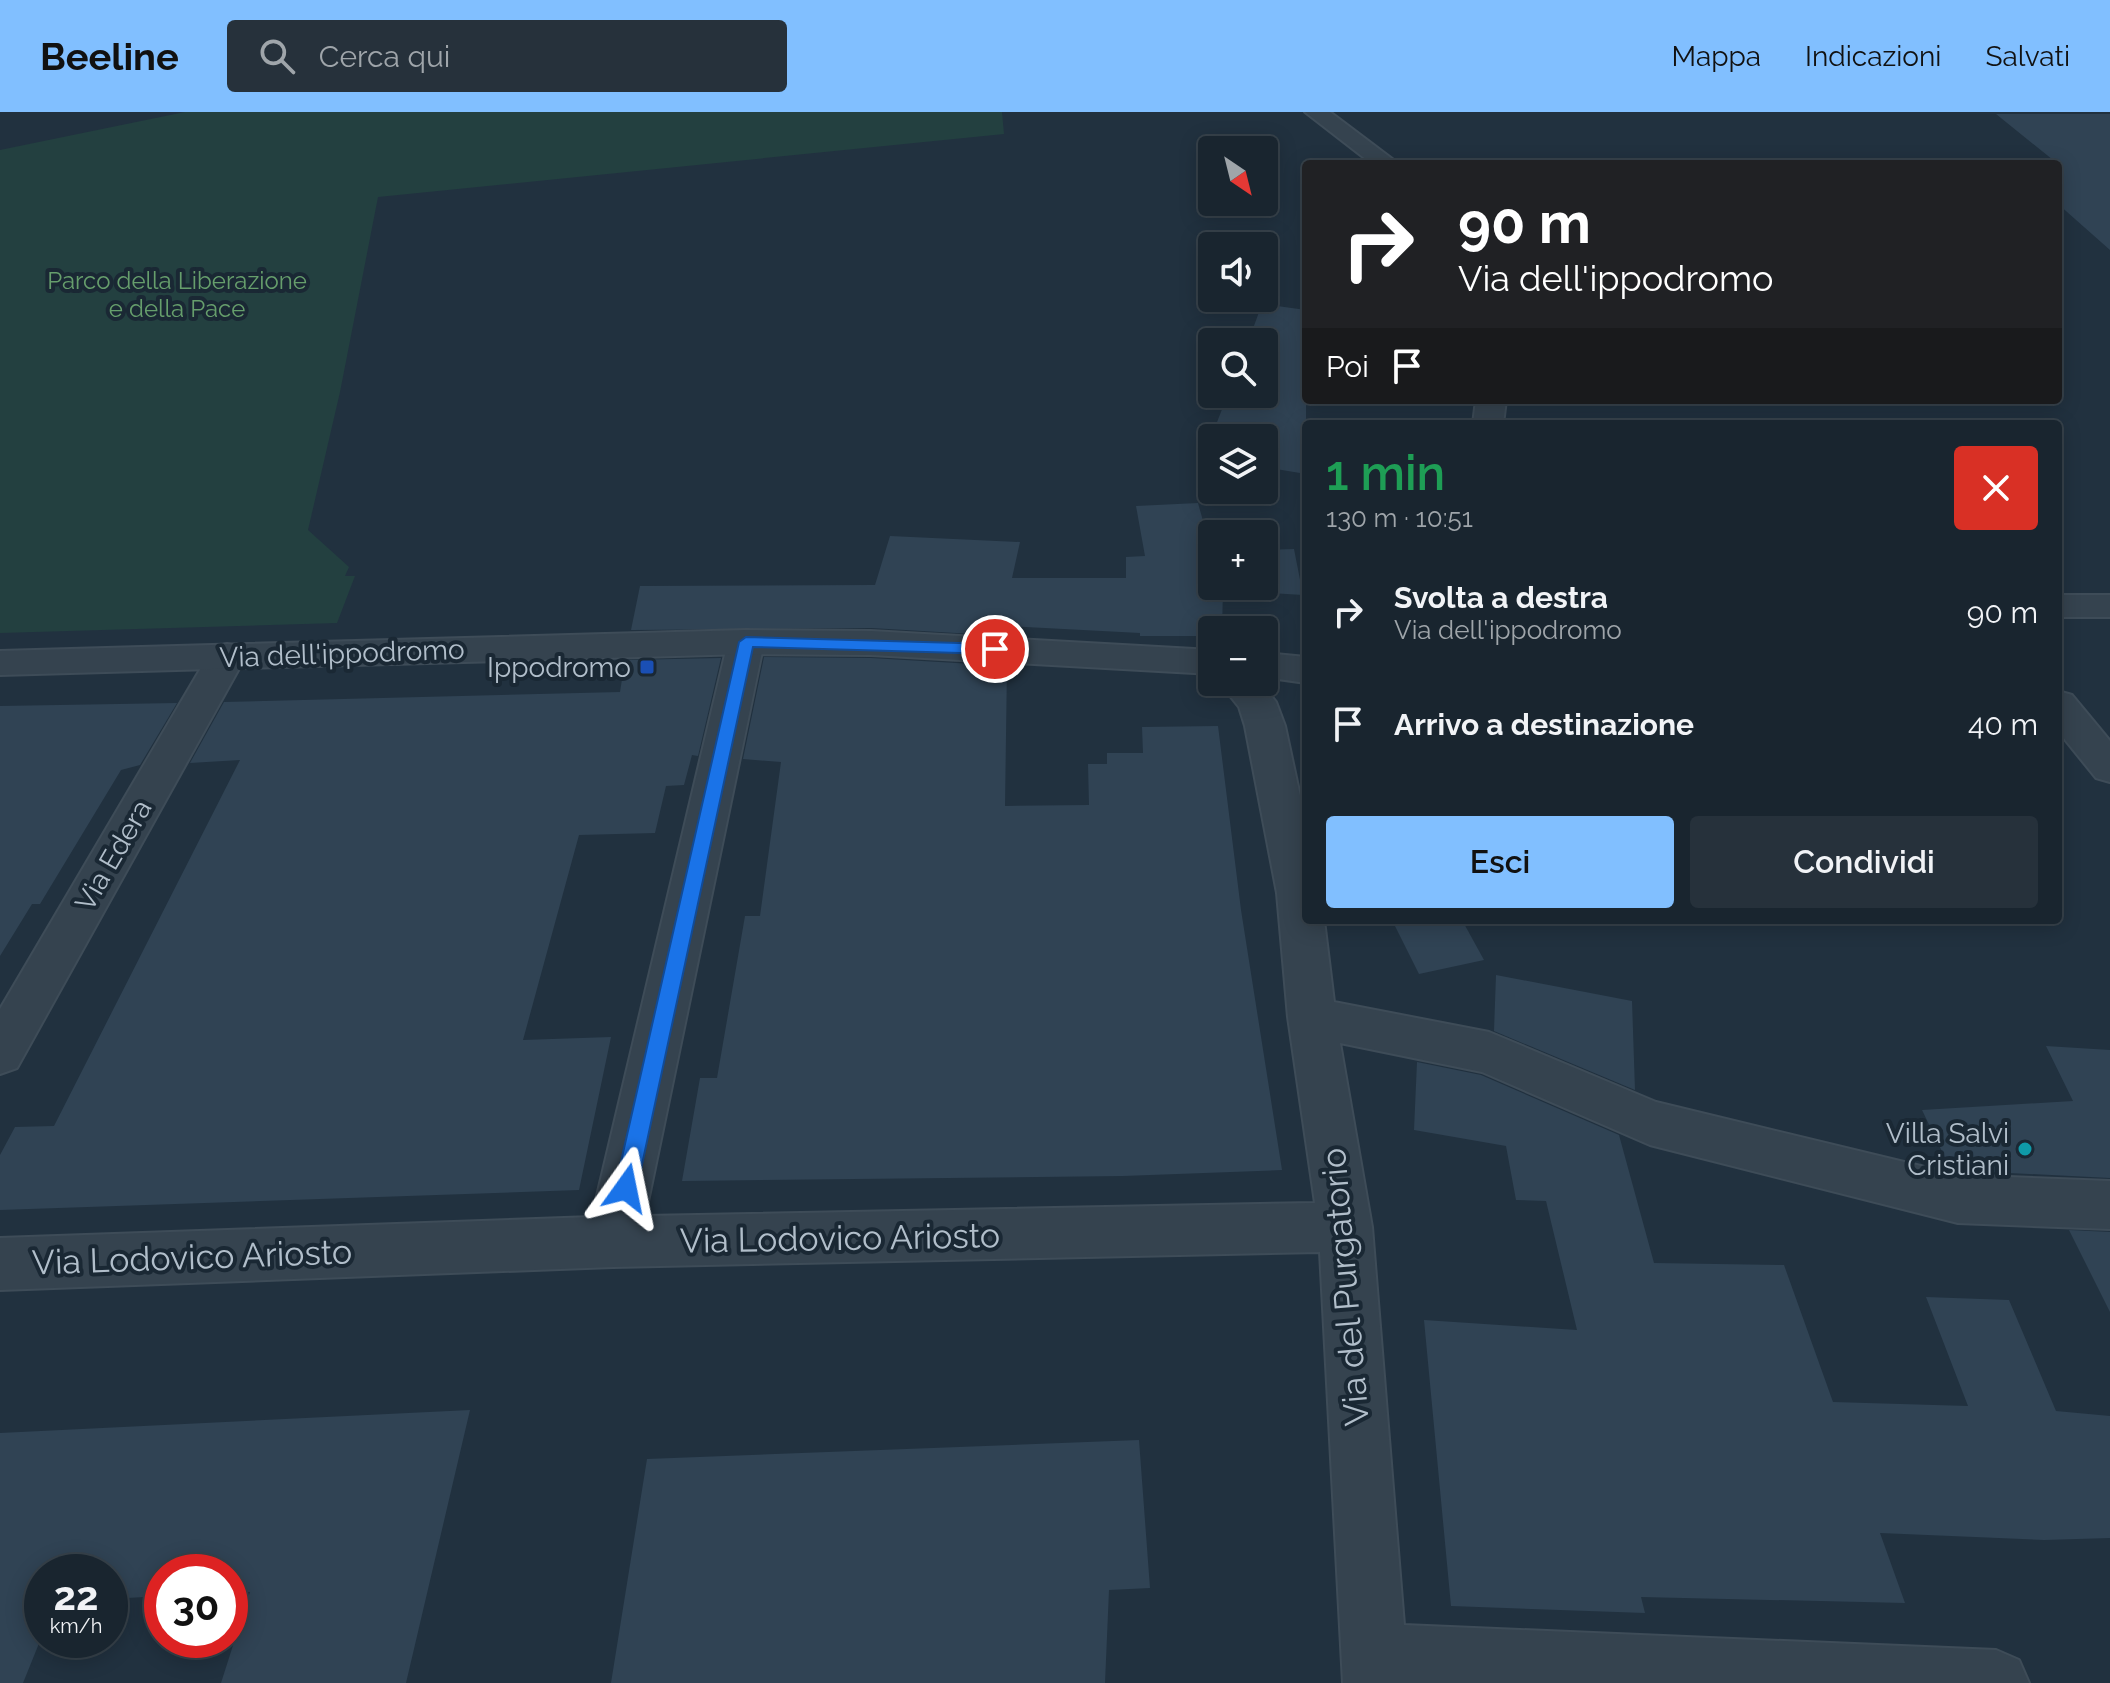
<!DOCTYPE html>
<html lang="it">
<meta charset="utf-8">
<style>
:root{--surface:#19252f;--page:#26313b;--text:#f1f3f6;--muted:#9fa5aa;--line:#37424b;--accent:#81bfff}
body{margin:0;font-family:Raleway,sans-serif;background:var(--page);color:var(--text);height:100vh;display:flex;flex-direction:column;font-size:30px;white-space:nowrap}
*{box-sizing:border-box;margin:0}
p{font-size:26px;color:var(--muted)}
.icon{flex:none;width:44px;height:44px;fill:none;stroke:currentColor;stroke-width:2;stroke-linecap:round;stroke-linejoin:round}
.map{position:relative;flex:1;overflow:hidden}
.details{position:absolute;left:1302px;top:308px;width:760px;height:504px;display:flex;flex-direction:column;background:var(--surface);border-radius:8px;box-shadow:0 4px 20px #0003,0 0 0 2px var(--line)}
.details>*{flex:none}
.hud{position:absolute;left:1302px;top:48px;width:760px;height:244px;border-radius:8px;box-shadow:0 4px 20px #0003,0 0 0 2px var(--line);background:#202124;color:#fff;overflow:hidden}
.needle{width:52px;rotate:145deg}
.buttons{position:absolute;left:1198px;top:24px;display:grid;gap:16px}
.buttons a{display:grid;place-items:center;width:80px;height:80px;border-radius:8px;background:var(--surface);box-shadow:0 4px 20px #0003,0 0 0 2px var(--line);font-size:40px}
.speed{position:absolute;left:24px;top:1442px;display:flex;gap:16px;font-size:40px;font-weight:700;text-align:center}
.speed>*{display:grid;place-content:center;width:104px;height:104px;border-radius:50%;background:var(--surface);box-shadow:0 4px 20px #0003,0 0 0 2px var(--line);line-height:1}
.speed small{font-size:20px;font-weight:400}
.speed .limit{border:12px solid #d22;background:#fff;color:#111}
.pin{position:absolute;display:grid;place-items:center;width:68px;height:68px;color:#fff;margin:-34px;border:4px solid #fff;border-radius:50%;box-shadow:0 2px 8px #0007}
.me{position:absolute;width:88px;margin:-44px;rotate:12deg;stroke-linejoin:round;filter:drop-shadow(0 0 6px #0008)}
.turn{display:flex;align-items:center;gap:28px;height:168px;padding:0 24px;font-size:36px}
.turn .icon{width:104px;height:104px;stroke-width:2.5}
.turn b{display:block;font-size:56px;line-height:68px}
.then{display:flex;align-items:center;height:76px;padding:0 24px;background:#0003;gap:16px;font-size:30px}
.round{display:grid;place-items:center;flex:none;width:84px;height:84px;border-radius:8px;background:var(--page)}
.headline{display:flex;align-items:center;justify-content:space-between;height:136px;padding:0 24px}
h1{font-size:48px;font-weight:600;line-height:60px;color:#1e9e55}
.primary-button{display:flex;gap:16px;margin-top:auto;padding:16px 24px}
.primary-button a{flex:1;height:92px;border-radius:8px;background:var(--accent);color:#111;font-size:32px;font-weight:600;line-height:92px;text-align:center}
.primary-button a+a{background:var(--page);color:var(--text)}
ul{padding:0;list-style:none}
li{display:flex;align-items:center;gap:24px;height:112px;padding:0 24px}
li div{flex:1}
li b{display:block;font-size:30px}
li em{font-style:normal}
header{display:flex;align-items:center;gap:48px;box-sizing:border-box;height:112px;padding:0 40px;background:var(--accent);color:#111}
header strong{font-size:38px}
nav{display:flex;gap:44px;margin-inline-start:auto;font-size:28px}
.search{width:560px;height:72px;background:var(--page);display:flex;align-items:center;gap:20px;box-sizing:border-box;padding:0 28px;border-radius:8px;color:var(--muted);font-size:30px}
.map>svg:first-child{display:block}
.green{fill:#234040}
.building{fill:#304354}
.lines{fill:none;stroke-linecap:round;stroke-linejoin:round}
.minor-casing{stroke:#3e4c58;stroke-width:4}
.tertiary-casing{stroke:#3e4c58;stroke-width:4}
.minor{fill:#35434f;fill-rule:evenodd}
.tertiary{fill:#35434f;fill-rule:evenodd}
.route{fill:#1a73e8;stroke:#114b97;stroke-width:2}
.transit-dot{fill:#1a4fb4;stroke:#1a2834;stroke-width:3}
.culture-dot{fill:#0f9aa8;stroke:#1a2834;stroke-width:3}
.labels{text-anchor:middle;stroke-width:8;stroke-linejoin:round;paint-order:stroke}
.far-park-label{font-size:24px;fill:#669e6c;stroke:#1a2834}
.street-label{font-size:28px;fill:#b1beca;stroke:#1a2834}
.poi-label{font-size:28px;fill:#b1beca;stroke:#1a2834;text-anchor:end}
.near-street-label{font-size:34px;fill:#b1beca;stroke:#1a2834}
</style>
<header>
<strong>Beeline</strong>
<div class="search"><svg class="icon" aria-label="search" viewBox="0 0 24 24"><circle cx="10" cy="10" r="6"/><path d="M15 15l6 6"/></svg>Cerca qui</div>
<nav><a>Mappa</a><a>Indicazioni</a><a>Salvati</a></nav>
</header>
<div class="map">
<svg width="2110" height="1571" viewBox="0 0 2110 1571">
<rect width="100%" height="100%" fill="#21313f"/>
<!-- green -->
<path class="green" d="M185,0H1002L1004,22L378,85L340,280L308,418L349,455L345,464H355L337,511L0,521V38Z"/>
<!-- building -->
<g class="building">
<path d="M1996,2H2110V138L2058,92V52Z"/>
<path d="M1262,192L1306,198V362L1264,355V326H1212V347L1203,346L1228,282H1264V230H1248Z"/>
<path d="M1198,391L1212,441V474H1264V438L1294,437L1303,483L1223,478L1222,518H1212V524H1140V521L1008,514L1007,524L871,516L631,518L640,474L875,473L890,424L1020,430L1012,466H1126V445L1145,444L1136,394Z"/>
<path d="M764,545L871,546L1007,554L1005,694L1089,693L1088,652H1107V641H1143L1142,615L1218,614L1241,798L1282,1058L1123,1064L682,1069L700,966H717L745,804H760L781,650L743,647Z"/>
<path d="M721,546L698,644L692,643L684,673L666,674L655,721L579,723L523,928L611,925L579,1078L0,1098V1043L15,1015L54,1014L240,648L190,651L224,590L620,580L625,548Z"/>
<path d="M177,591L140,653L121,658L40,792H32L0,844V594Z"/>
<path d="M1392,808H1462L1484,848L1419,862Z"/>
<path d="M1496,863L1632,889L1635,978L1494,919Z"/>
<path d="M2046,934L2110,938V1066L1951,1058L1922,998L2073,989Z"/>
<path d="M1417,950L1481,963L1619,1023L1654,1151L1784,1153L1833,1290L1968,1294L1926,1185L2009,1188L2056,1299L2110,1304V1426L2044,1428L1880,1421L1905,1491L1641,1485L1645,1501L1451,1494L1424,1208L1577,1218L1546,1089L1516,1088L1506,1034L1414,1018Z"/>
<path d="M2069,1118L2110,1120V1200Z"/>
<path d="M470,1298L406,1571H221L250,1480L230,1481V1460H162V1484L110,1487V1460H42V1524L23,1571H0V1321Z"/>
<path d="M1139,1328L1150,1476L1109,1478L1105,1571H611L647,1347Z"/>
</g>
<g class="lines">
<!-- minor casing -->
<g class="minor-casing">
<g id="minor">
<path d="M746,518L759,521L764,530L645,1104L1315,1091L1288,905L1277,781L1245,614L1239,595L1219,570H1260L1276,590L1285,614L1306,712V808H1324L1334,890L1489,920L1656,990L1958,1063L2110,1069V1117L1958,1111L1650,1033L1482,960L1340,931L1372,1115L1404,1513L1996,1538L2019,1548L2029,1571H1343L1320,1140L613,1155L0,1178V1126L592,1105L728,530L733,521Z"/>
<path d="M227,532L240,535L246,544L17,956L0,962V897L208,544L214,535Z"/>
<path d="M2058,579L2072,583L2110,629V670L2096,666L2058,619Z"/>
</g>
</g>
<!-- tertiary casing -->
<g class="tertiary-casing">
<g id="tertiary">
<path d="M1305,0H1330L1399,52H1372Z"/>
<path d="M1476,288H1506L1503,312H1473Z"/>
<rect x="2058" y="483" width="52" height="22"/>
<path d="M746,518L871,519L1212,538V562L871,543L746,542L0,563V539Z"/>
<path d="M1264,541L1306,545V571L1264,565Z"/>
</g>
</g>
<!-- minor -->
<use href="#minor" class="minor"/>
<!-- tertiary -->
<use href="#tertiary" class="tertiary"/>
</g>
<!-- route -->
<path class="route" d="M746,525L995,532L1002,537L995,542L753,535L637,1076L633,1083L626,1086L618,1083L615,1076L739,530Z"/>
<!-- markers -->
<rect class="transit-dot" x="639" y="547" width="16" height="16" rx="4"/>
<circle class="culture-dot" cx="2025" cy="1037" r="8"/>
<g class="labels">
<!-- far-park labels -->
<g class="far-park-label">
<text x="177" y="177">Parco della Liberazione<tspan x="177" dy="28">e della Pace</tspan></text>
</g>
<!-- street labels -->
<g class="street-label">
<text transform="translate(342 541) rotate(-2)" y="10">Via dell'ippodromo</text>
<text transform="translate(113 743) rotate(-60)" y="10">Via Edera</text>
</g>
<!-- poi labels -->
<g class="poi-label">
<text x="631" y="565">Ippodromo</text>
<text x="2009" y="1031">Villa Salvi<tspan x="2009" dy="32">Cristiani</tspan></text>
</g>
<!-- near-street labels -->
<g class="near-street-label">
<text transform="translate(840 1126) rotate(-1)" y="12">Via Lodovico Ariosto</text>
<text transform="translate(192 1145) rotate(-2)" y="12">Via Lodovico Ariosto</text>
<text transform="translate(1345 1175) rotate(-95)" y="12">Via del Purgatorio</text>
</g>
</g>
</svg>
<div class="buttons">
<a><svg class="needle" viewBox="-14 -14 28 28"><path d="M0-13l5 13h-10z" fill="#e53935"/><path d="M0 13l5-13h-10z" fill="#9fa5aa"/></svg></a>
<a><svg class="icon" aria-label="sound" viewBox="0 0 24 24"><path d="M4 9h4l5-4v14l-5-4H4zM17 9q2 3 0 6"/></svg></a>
<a><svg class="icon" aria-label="search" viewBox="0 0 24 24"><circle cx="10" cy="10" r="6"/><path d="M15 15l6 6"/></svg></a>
<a><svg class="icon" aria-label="layers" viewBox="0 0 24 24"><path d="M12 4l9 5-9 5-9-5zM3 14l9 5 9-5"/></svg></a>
<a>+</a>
<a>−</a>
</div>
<div class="speed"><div>22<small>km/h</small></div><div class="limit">30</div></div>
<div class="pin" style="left:995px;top:537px;background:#d93025"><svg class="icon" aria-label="arrive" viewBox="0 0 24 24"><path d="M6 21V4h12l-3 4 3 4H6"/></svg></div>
<svg class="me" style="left:626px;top:1076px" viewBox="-20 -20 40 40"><path d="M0-17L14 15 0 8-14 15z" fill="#1a73e8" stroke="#fff" stroke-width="4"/></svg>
<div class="hud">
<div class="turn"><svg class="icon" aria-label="right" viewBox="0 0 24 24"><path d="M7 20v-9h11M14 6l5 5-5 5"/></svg><div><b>90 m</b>Via dell'ippodromo</div></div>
<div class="then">Poi<svg class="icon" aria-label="arrive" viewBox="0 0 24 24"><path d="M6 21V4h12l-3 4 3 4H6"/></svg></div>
</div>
<section class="details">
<div class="headline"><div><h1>1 min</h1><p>130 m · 10:51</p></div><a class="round" style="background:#d93025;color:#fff"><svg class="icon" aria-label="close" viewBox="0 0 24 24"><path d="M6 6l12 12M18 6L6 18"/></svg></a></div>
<ul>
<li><svg class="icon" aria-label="right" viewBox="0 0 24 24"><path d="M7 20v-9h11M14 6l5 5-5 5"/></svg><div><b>Svolta a destra</b><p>Via dell'ippodromo</p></div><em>90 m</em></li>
<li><svg class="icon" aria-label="arrive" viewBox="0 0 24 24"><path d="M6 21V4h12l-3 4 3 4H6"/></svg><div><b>Arrivo a destinazione</b></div><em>40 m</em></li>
</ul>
<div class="primary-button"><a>Esci</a><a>Condividi</a></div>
</section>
</div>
